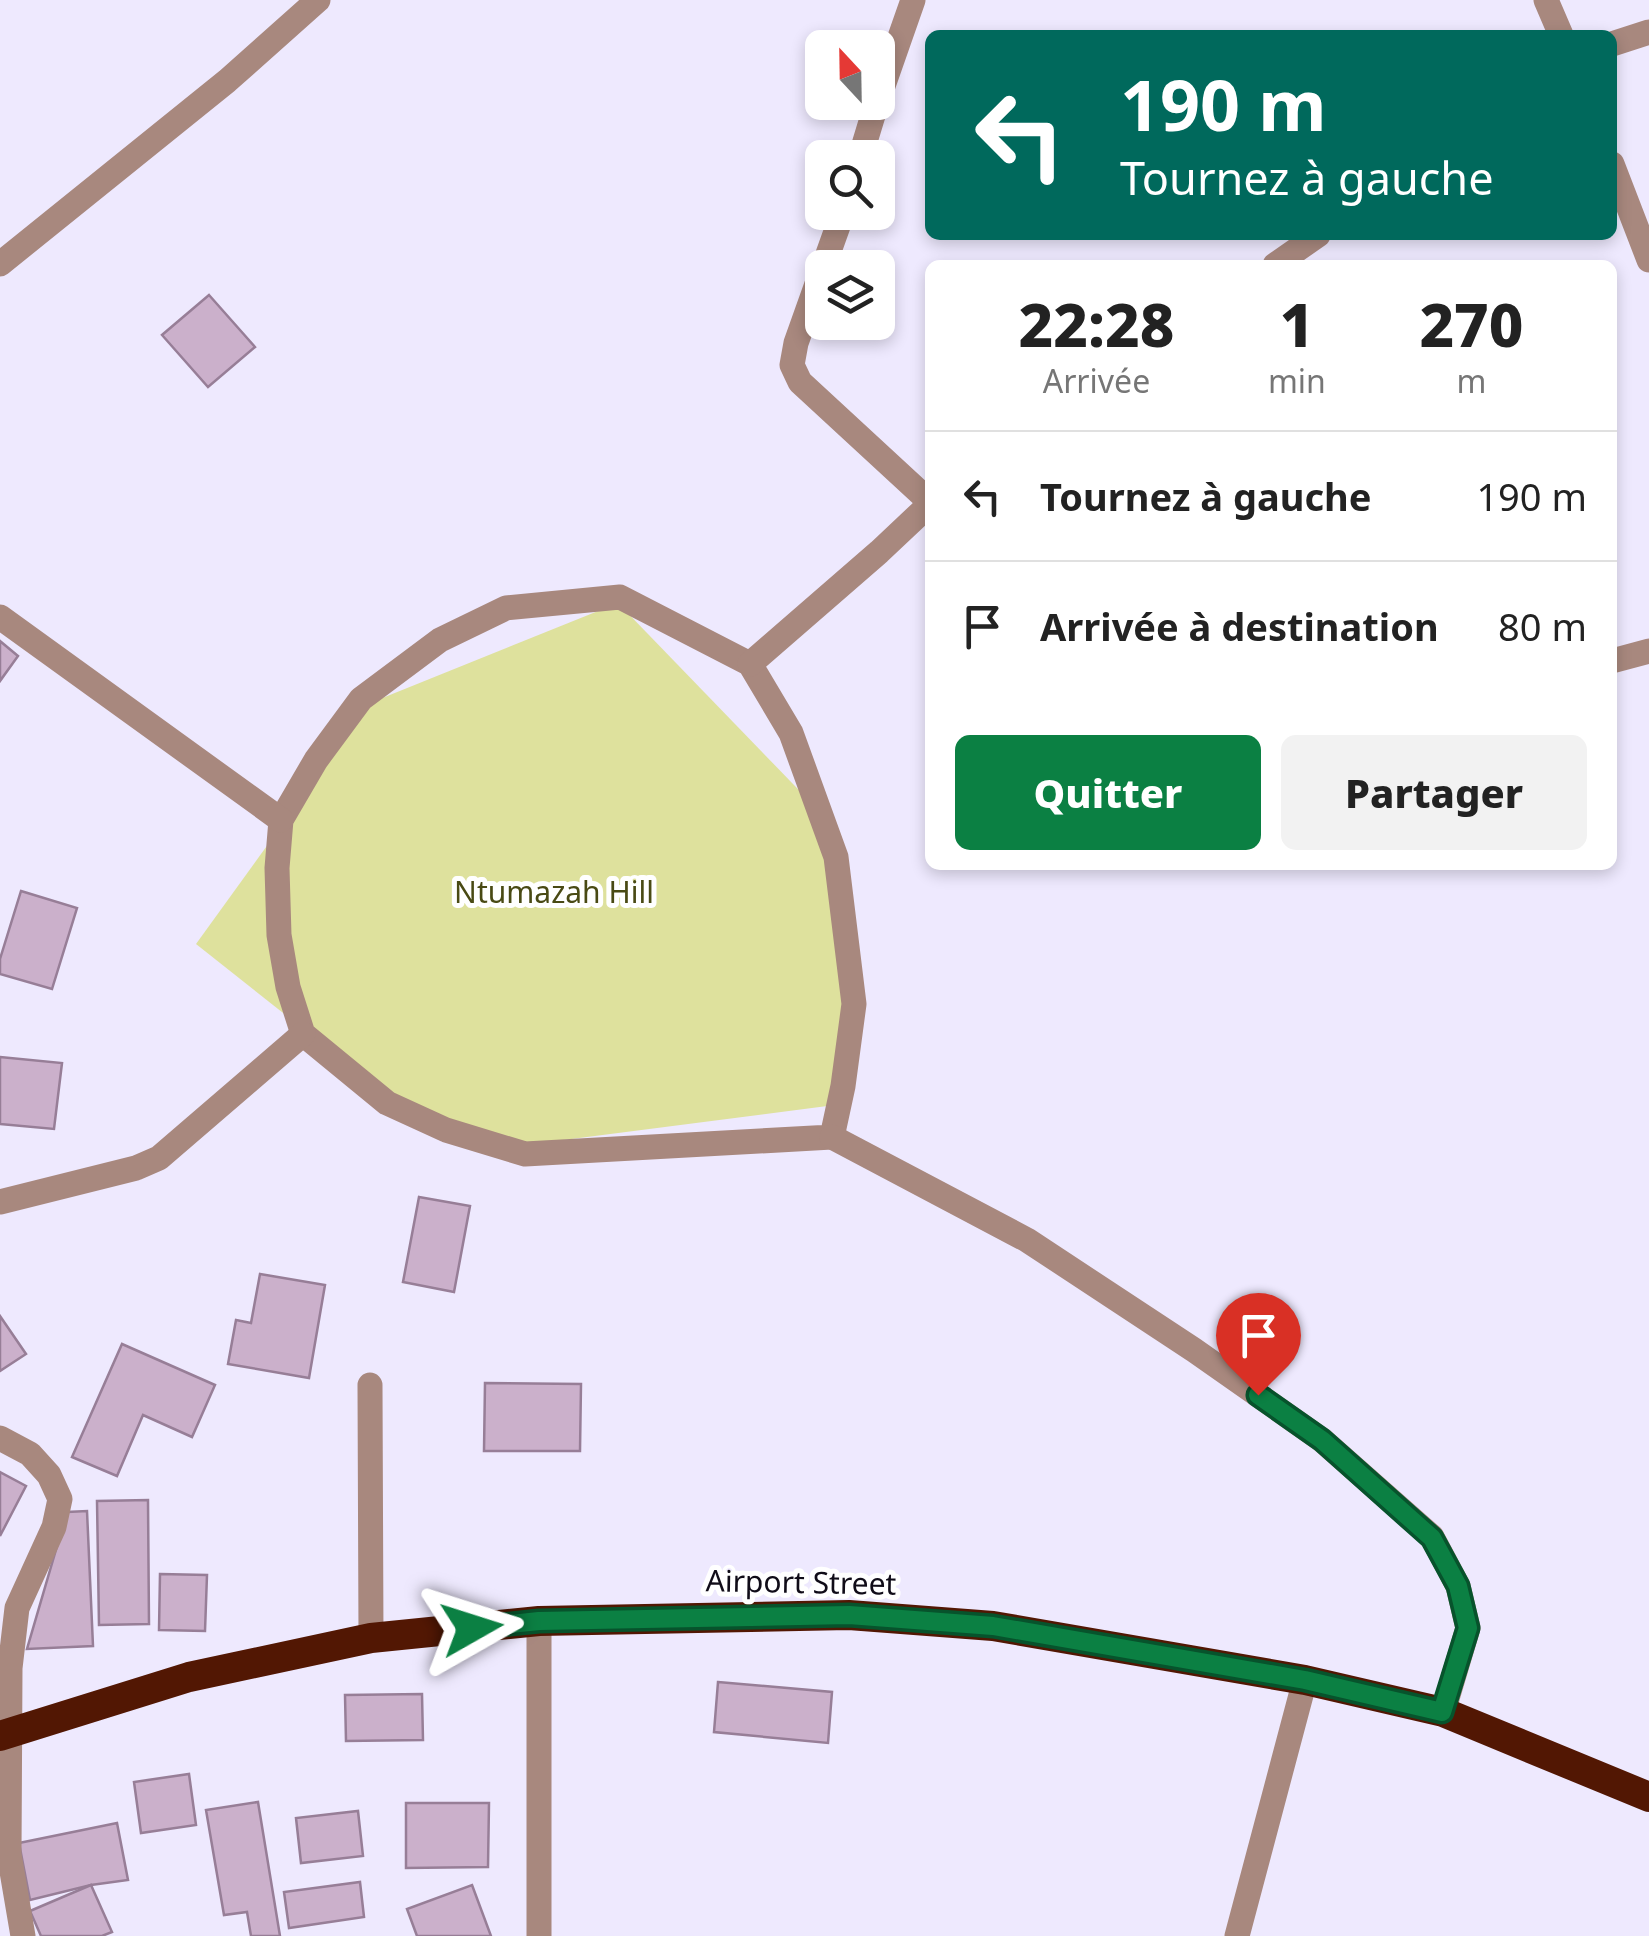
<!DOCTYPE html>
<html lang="fr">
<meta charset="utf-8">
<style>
:root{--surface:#fff;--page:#f2f2f2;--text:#222;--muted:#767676;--line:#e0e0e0;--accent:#0b8043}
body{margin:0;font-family:"Noto Sans",sans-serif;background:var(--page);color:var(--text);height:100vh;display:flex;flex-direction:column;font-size:38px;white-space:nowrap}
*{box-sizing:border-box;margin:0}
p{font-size:32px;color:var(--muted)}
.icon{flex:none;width:55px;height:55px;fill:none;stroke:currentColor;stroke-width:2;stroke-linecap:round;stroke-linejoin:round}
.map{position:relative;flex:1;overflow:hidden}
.side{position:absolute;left:925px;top:260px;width:692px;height:610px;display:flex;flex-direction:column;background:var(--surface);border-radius:15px;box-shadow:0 5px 15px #0003}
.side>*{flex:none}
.guide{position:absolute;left:925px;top:30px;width:692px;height:210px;border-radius:15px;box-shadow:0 5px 15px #0003;background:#00695c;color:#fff;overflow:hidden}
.needle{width:65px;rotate:338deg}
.fabs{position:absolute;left:805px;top:30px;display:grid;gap:20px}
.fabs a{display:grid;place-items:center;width:90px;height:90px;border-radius:15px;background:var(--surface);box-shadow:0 5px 15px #0003;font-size:50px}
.pin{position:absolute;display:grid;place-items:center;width:85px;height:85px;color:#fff;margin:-102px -42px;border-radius:50% 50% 50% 0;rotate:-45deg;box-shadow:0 0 10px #0007}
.pin .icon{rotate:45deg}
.me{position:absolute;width:110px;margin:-55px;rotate:84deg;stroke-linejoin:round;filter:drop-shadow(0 0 8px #0008)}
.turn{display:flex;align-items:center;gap:35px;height:210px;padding:0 30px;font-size:45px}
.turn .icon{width:130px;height:130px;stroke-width:2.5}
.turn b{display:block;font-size:70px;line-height:85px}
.eta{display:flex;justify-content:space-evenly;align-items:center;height:170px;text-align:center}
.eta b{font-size:60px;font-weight:800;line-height:70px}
.action{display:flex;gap:20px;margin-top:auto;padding:20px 30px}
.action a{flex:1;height:115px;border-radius:15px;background:var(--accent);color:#fff;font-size:40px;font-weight:800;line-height:115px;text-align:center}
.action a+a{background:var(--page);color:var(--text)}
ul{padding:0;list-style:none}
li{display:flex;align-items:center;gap:30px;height:130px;padding:0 30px;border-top:2px solid var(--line)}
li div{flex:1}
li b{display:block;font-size:38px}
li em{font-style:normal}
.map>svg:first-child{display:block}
.green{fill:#dee19d}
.building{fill:#cbb0cb;stroke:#977e97;stroke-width:2.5}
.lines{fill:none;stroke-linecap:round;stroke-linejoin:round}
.minor{stroke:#a8887e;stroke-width:25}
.highway{stroke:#521703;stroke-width:30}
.route-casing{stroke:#07532c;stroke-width:25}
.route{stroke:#0b8043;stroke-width:18}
.labels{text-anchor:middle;stroke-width:10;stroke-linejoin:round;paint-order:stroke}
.park-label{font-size:30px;fill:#494a14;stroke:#fff}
.street-label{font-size:30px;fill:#100c18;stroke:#fff}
</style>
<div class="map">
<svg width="1649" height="1936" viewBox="0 0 1649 1936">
<rect width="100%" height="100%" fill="#eee9fe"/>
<!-- green -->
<path class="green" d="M618,603L823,815L849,1005L835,1105L517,1146L388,1096L196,944L370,703Z"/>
<!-- building -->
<g class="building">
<path d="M209,295L255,347L208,387L162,335Z"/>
<path d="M0,641L18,656L0,681Z"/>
<path d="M21,891L77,908L52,989L0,974V959Z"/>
<path d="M0,1057L62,1063L54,1129L0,1124Z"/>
<path d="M419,1197L470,1206L454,1292L403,1282Z"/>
<path d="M260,1274L325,1285L309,1378L228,1364L236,1320L251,1323Z"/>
<path d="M0,1316L26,1354L0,1371Z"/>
<path d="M122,1344L215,1385L192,1437L143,1415L117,1476L72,1457Z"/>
<path d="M485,1383L581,1384L580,1451H484Z"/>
<path d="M0,1472L26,1486L0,1536Z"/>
<path d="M148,1500L149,1624L99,1625L97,1501Z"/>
<path d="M87,1511L93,1646L27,1649L67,1512Z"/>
<path d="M160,1574L207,1575L205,1631L159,1630Z"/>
<path d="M718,1682L832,1692L828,1743L714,1732Z"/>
<path d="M422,1694L423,1740L346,1741L345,1695Z"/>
<path d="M189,1774L196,1825L141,1833L134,1782Z"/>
<path d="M258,1802L280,1936H251L247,1912L224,1915L206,1810Z"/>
<path d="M406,1803H489L488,1867L406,1868Z"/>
<path d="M358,1811L363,1856L301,1863L296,1818Z"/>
<path d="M117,1823L128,1880L91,1885L30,1900L19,1843Z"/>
<path d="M360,1882L364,1917L289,1928L284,1892Z"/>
<path d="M91,1885L112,1932L102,1936H41L30,1911Z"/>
<path d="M472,1885L491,1936H417L407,1909Z"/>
</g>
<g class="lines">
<!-- minor -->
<g class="minor">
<path d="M1546,0L1561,35"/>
<path d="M1612,44L1649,32"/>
<path d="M878,100L913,0"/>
<path d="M860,158L877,102"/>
<path d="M1612,164L1649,260"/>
<path d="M0,264L227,81L318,0"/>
<path d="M1275,265L1318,235"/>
<path d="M823,268L843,212"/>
<path d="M822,270L796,343L792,365L800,382L930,502"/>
<path d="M620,597L750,664L791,733L836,857L854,1004L843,1086L832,1137L525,1154L446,1130L387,1103L303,1034L288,987L279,935L277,868L281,820L316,760L361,699L440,640L506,608Z"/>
<path d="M0,617L281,820"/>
<path d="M1612,661L1649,651"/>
<path d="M750,664L879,552L930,504"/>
<path d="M832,1137L1027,1240L1194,1350L1322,1440L1432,1537L1458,1586L1468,1628L1443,1712"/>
<path d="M0,1202L136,1168L159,1158L303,1034"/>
<path d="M370,1385L371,1638"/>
<path d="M0,1438L30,1454L49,1475L60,1499L54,1527L17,1608L10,1668L9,1854L23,1936"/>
<path d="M539,1621V1936"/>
<path d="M1237,1936L1305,1680"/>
</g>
<!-- highway -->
<path class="highway" d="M0,1736L189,1677L371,1638L539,1621L849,1615L993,1626L1305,1680L1443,1712L1649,1797"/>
</g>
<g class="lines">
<!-- route casing -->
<g class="route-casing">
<path id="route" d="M472,1628L539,1621L849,1615L993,1626L1305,1680L1442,1712L1468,1628L1458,1586L1432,1538L1322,1440L1258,1395"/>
</g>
<!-- route -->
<use href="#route" class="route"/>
</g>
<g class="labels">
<!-- park labels -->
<g class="park-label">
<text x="554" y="903">Ntumazah Hill</text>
</g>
<!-- street labels -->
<g class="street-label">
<text transform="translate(801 1583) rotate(1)" y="10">Airport Street</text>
</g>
</g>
</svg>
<div class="fabs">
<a><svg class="needle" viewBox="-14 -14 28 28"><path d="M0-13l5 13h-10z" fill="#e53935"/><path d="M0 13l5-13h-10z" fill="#767676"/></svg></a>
<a><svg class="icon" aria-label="search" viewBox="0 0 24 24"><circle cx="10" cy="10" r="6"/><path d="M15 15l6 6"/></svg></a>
<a><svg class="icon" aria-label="layers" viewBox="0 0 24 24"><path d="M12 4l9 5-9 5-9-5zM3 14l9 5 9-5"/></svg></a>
</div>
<div class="pin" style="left:1258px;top:1395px;background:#d93025"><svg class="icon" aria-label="arrive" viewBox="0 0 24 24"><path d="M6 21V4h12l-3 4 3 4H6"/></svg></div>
<svg class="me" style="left:472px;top:1628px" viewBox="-20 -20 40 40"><path d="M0-17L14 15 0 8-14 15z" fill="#0b8043" stroke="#fff" stroke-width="4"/></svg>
<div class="guide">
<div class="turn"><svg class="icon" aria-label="left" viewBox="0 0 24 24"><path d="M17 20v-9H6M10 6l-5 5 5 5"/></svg><div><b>190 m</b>Tournez à gauche</div></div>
</div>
<section class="side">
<div class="eta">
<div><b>22:28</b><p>Arrivée</p></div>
<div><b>1</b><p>min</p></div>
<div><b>270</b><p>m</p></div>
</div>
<ul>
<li><svg class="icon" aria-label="left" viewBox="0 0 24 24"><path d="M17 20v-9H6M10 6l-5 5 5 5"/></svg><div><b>Tournez à gauche</b></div><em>190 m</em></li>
<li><svg class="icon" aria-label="arrive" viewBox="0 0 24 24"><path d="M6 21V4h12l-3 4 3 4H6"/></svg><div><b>Arrivée à destination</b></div><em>80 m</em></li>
</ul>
<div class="action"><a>Quitter</a><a>Partager</a></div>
</section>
</div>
